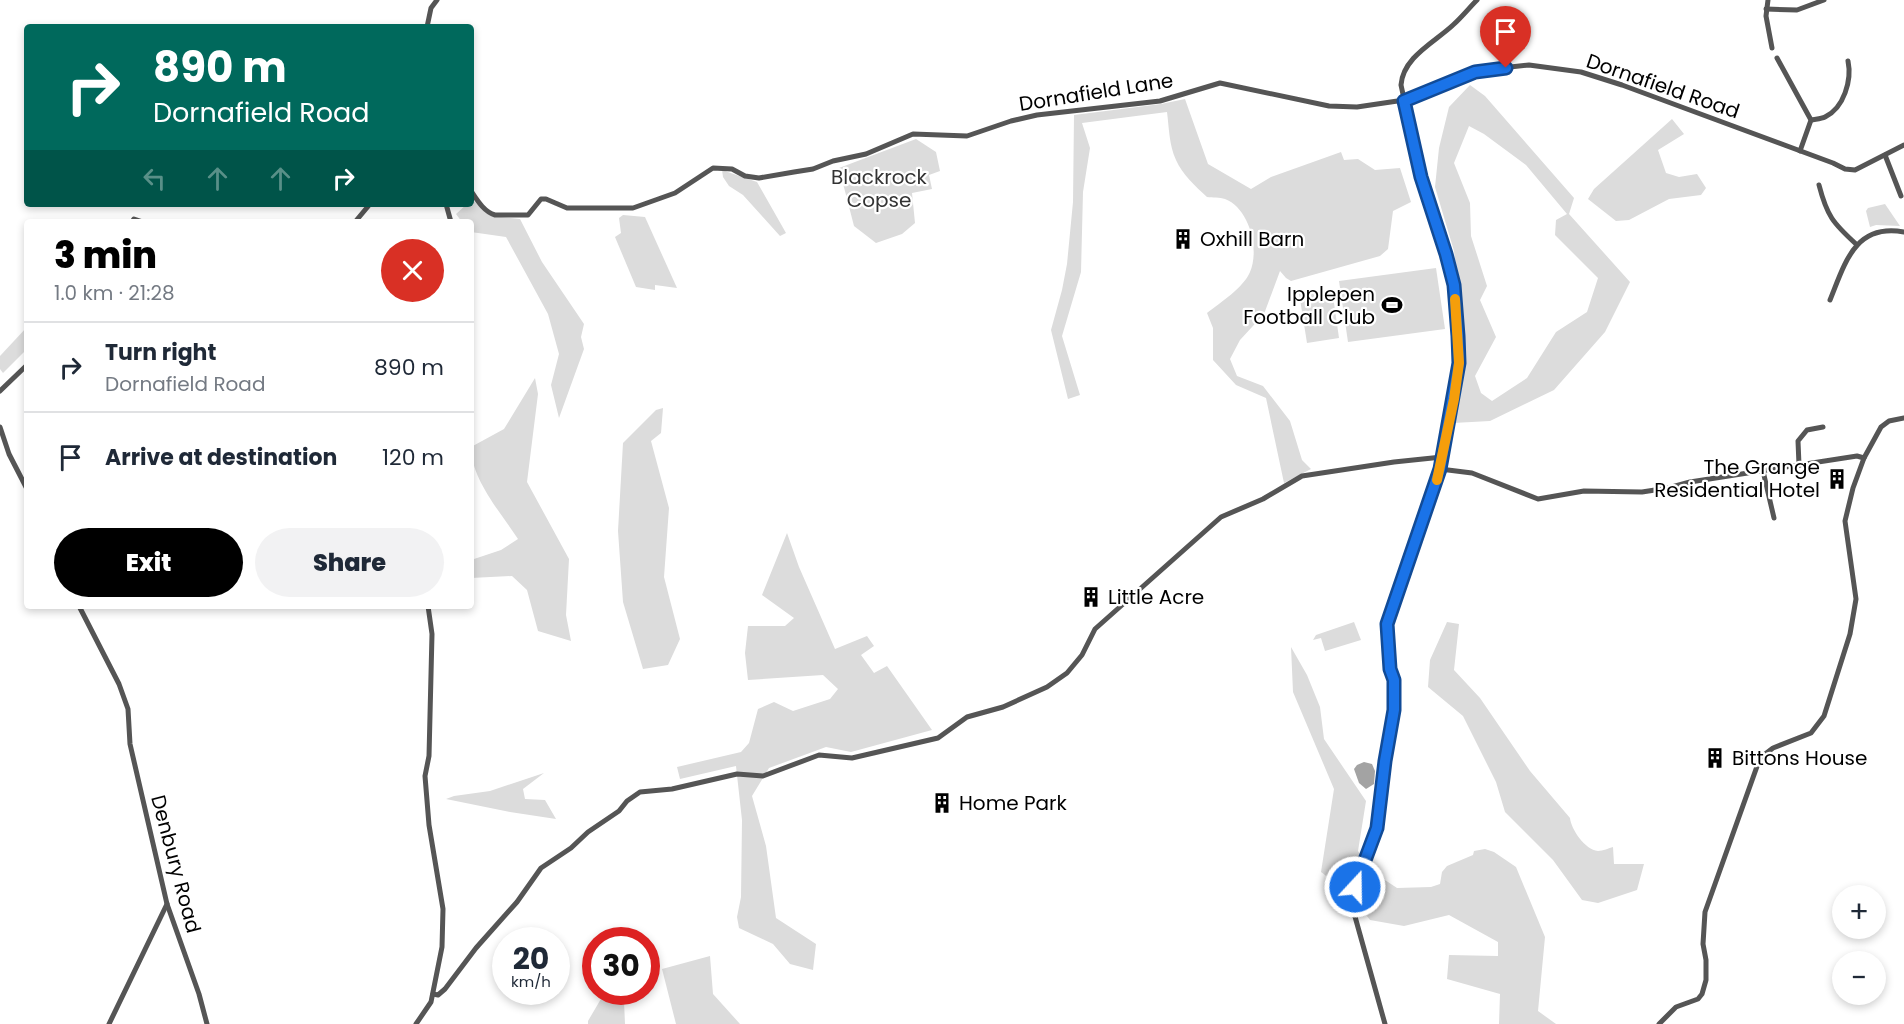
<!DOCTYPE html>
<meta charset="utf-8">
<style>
:root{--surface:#fff;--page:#f2f2f3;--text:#1f2937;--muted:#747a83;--line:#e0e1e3;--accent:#000}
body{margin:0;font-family:Poppins,sans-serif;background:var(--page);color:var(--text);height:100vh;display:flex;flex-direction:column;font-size:22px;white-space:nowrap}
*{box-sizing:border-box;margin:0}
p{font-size:20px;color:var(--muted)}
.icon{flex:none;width:33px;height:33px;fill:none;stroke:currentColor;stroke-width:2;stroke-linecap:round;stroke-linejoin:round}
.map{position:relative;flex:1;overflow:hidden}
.drawer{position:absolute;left:24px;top:219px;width:450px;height:390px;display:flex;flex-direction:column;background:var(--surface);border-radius:6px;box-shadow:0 3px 9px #0003}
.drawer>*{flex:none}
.guide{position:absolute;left:24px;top:24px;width:450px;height:183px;border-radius:6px;box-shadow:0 3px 9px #0003;background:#00695c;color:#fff;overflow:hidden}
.fabs{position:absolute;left:1832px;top:885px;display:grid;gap:12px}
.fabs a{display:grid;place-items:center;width:54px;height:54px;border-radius:50%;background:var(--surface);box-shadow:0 3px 9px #0003;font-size:30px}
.speed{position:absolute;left:492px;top:927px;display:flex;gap:12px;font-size:30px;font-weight:700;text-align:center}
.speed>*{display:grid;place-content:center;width:78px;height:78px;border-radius:50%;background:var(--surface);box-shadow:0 3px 9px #0003;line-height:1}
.speed small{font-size:15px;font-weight:400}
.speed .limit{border:9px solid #d22;background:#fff;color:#111}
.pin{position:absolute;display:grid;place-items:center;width:51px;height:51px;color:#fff;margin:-62px -26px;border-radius:50% 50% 50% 0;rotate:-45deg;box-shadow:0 0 6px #0007}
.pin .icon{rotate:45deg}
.me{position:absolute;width:66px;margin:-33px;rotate:21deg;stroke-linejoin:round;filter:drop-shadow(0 0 4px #0008)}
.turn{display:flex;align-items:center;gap:21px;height:126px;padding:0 30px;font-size:27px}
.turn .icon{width:78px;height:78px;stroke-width:2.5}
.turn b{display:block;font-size:42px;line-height:51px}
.lanes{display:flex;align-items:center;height:57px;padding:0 30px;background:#0003;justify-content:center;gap:30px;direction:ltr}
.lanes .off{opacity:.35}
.round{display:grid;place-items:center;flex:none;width:63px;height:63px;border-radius:32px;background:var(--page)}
.overview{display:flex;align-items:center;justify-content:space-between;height:102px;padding:0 30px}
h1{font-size:36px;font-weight:800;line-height:45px;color:var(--accent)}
.button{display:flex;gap:12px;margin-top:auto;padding:12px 30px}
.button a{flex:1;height:69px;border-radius:36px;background:var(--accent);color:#fff;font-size:24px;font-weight:800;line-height:69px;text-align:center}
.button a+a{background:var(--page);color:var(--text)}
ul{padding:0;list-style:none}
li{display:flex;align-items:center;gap:18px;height:90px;padding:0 30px;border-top:2px solid var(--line)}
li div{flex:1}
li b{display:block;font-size:22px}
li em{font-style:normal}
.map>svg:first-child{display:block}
.green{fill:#dcdcdc;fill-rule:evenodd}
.water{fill:#a3a3a3}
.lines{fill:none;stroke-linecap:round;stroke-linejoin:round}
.street{stroke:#555;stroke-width:5}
.route-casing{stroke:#114b97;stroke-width:15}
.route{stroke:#1a73e8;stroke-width:10}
.slow{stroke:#f59e0b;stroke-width:10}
.labels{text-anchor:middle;stroke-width:4.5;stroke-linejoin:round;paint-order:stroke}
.street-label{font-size:20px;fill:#000;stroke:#fff}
.park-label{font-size:20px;fill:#333;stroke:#fff}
.poi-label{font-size:20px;fill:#000;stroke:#fff;text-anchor:start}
</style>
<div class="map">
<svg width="1904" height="1024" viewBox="0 0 1904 1024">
<rect width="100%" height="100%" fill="#fff"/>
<!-- green -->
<g class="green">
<path d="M1470,85L1485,96L1574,198L1569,214L1630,282L1605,332L1554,390L1490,421L1453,423L1461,387L1463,327L1454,251L1435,187L1439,148L1449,107ZM1469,126L1484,134L1526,165L1567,214L1556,220L1555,235L1598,278L1587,312L1556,332L1527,378L1492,401L1481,393L1475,376L1496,337L1480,300L1487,286L1471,236L1470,203L1454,163Z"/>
<path d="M1185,99L1208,164L1251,189L1271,177L1341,152L1344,160L1358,159L1375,170L1400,168L1411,202L1393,211L1388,249L1380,256L1291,281L1286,278L1280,271L1264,314L1240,340L1230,359L1237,376L1263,386L1290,421L1302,460L1311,469L1284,483L1266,398L1236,385L1213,360V328L1207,313C1220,303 1244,287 1250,272C1260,249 1249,208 1225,199C1220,197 1212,198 1207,197C1196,187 1182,174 1176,160C1169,145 1169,127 1167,112L1082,123L1090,148L1083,192L1081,272L1062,336L1080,395L1068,399L1051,330L1062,290L1067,264L1073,202L1074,115L1161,104Z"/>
<path d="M1672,119L1684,134L1658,150L1666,173L1679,177L1697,174L1706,188L1701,195L1669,199L1629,220L1616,221L1588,199L1594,189Z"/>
<path d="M916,139L936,152L940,171L929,175L932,189L912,193L915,223L902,234L876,243L854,226L839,168Z"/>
<path d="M722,170L757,182L786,233L780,236L743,195L729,186L723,177Z"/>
<path d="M474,201L491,216L520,219L542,262L584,324L581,337L584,349L559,418L551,385L559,354L548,314L506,237L471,232V222H462L456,214L467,204H471Z"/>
<path d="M1885,204L1900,226L1876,225L1870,227L1866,211L1868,208Z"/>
<path d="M623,215L645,217L677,288L655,285V290L636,287L615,237L621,233L619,218Z"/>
<path d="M1436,268L1445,329L1348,342L1339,281Z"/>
<path d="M1332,289L1339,338L1307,343L1299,293Z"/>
<path d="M27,327V349L3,373L0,369V356Z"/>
<path d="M535,378L538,394L527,482L569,559L566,615L571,641L538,631L527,590L512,576L471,578V560L501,550L518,539C501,513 471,479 471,447L504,429Z"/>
<path d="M663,408L661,433L651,441L669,508L664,577L680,639L668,665L643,669L623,602L618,531L623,443L656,410Z"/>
<path d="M787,533L799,567L835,649L867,636L874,646L861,655L874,673L887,666L932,730L851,752L826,747L769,768L752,796L766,846L776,918L816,944L813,970L790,964L773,944L739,928L737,917L741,897L742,820L736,766L680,779L677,767L741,752L749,743L758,709L774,702L793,711L830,699L838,689L823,675L748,680L745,653L748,626H785L794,618L762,595Z"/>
<path d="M1354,622L1361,640L1325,651L1321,638L1313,640L1316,635Z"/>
<path d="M1447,622L1459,624L1454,670L1480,698L1530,771L1570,818C1571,829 1585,850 1598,851C1603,851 1609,848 1613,847L1614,864H1644L1637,890L1598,903L1582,900L1553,860L1505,812L1496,782L1463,716L1428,687L1430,660Z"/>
<path d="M1291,647L1307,675L1320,707L1324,739L1366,801L1358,851L1370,870L1397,888L1431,887L1440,884L1442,872L1447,866L1473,855L1474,851L1485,849L1494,852L1516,867L1545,937L1538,1011L1556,1024H1499L1500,994L1447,979L1449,955L1498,956V942L1449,915L1404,926L1370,920L1350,894L1321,872L1334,789L1293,692Z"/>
<path d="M544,773L523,789L525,799L545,800L556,819L510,812L446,799L454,796L490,791Z"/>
<path d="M710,956L713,994L740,1024H676L662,969Z"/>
<path d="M605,992H627L624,1001L625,1024H588V1021Z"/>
</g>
<!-- water -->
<path class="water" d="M1364,762L1372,764L1375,771L1374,784L1366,789L1359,783L1354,769L1357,765Z"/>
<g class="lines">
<!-- street -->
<g class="street">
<path d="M1768,0L1766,16L1772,48"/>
<path d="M1766,9L1797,10L1824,0"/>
<path d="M427,27L431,8L437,0"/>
<path d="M1777,58L1811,120L1800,151"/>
<path d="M1811,120C1815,119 1821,119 1825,117C1844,108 1852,80 1848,61"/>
<path d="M1885,155L1901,196"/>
<path d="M1819,185C1827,216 1833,223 1856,244"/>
<path d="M471,191C477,200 484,212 495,215H528L541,199H546L567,208H633L675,193L713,168L732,169L745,176L759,178L794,172L813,169L833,161L866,154L913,134L967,136L1011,121L1037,115L1160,101L1220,83L1329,106L1357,107L1411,99L1483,70L1529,65L1581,72L1622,85L1833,163L1845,169L1855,170L1904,145"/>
<path d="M446,204L451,222"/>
<path d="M132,222L134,219L143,222"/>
<path d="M355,222L370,204"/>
<path d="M1830,300C1845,263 1855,223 1904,232"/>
<path d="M0,391L27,365"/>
<path d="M0,427L9,454L27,489"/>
<path d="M1799,465L1798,441L1807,430L1823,427"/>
<path d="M1440,469L1472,473L1538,499L1584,491L1642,492L1668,488L1690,482L1857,456L1864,458"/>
<path d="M1763,471L1774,518"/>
<path d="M79,606L119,684L128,709L130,744L167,904L199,994L207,1024"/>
<path d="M433,994L438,995L445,989L476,948L517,902L541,868L571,848L588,832L619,811L627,801L640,792L672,789L737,774L763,776L819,755L852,758L938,738L967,717L1003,707L1047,687L1067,673L1082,655L1095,629L1221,517L1263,499L1302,476L1394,462L1442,457"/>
<path d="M109,1024L167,904"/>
<path d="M416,1024L431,1002L442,947L443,909L429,825L425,776L429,756L432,634L428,606"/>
<path d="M1385,1024L1354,913L1355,887L1377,828L1385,761L1394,710V680L1390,669L1387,624L1440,469L1459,363L1458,336L1454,285L1446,254L1421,177L1401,85C1403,57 1435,42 1453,25C1462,17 1469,8 1477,0"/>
<path d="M1659,1024L1676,1007L1698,999L1702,994L1706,980V960L1703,944L1705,912L1760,758L1773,748L1811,733L1824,716L1850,634L1856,599L1845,521L1853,488L1864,458L1881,427L1889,421L1904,418"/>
</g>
</g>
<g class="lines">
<!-- route casing -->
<g class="route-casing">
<path id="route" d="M1355,887L1377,828L1385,761L1394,710V680L1390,669L1387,624L1440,469L1459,363L1458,336L1454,285L1446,254L1421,177L1404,101L1475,72L1506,68"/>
</g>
<!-- route -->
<use href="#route" class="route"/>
<!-- slow -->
<path class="slow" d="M1437,480L1454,399L1459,363L1455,299"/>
</g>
<!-- icons -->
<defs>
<g id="building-bare" transform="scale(1.62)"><path d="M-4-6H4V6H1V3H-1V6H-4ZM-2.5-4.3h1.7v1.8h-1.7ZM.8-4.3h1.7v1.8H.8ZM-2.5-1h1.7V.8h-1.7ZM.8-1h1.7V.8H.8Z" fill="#000" stroke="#fff" stroke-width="2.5" paint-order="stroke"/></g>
<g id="stadium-bare" transform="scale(1.62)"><path d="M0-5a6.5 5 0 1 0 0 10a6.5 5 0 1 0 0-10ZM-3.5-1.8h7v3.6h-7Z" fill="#000" stroke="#fff" stroke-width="2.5" paint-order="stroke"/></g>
</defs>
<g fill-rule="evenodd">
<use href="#building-bare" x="1183" y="239"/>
<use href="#stadium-bare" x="1392" y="305"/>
<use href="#building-bare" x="1837" y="479"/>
<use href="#building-bare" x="1091" y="597"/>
<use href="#building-bare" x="1715" y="758"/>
<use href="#building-bare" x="942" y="803"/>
</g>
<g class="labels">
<!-- street labels -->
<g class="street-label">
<text transform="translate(1663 86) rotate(19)" y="7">Dornafield Road</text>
<text transform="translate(1096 92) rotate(-9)" y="7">Dornafield Lane</text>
<text transform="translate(176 864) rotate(75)" y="7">Denbury Road</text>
</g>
<!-- park labels -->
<g class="park-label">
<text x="879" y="184">Blackrock<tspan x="879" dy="23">Copse</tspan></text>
</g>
<!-- poi labels -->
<g class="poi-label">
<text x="1200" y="246">Oxhill Barn</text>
<text x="1375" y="301" text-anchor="end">Ipplepen<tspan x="1375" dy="23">Football Club</tspan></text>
<text x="1820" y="474" text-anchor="end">The Grange<tspan x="1820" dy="23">Residential Hotel</tspan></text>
<text x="1108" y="604">Little Acre</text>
<text x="1732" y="765">Bittons House</text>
<text x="959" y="810">Home Park</text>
</g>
</g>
</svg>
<div class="fabs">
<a>+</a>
<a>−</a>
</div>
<div class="speed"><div>20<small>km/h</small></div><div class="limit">30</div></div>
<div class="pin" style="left:1506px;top:68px;background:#d93025"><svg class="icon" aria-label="arrive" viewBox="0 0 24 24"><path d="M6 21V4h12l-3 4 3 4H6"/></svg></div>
<svg class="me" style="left:1355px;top:887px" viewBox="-20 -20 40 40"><circle r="17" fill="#1a73e8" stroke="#fff" stroke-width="3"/><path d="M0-11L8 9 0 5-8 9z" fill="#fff"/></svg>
<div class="guide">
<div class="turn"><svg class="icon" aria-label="right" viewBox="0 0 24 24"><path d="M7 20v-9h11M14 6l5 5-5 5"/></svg><div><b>890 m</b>Dornafield Road</div></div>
<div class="lanes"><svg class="icon off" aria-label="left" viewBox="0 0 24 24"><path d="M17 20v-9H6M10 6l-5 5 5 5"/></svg><svg class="icon off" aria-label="ahead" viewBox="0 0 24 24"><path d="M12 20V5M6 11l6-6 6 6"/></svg><svg class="icon off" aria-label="ahead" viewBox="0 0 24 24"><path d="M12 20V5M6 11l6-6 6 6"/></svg><svg class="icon" aria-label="right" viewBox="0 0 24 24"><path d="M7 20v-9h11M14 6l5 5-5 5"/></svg></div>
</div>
<section class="drawer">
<div class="overview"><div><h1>3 min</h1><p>1.0 km · 21:28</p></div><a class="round" style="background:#d93025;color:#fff"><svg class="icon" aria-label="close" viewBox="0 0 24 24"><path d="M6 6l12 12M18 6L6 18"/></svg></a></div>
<ul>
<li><svg class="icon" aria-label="right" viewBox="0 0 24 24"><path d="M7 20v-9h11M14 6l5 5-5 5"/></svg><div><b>Turn right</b><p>Dornafield Road</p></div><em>890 m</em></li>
<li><svg class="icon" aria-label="arrive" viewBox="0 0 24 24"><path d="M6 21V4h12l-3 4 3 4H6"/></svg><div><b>Arrive at destination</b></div><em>120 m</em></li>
</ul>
<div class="button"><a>Exit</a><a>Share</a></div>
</section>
</div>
